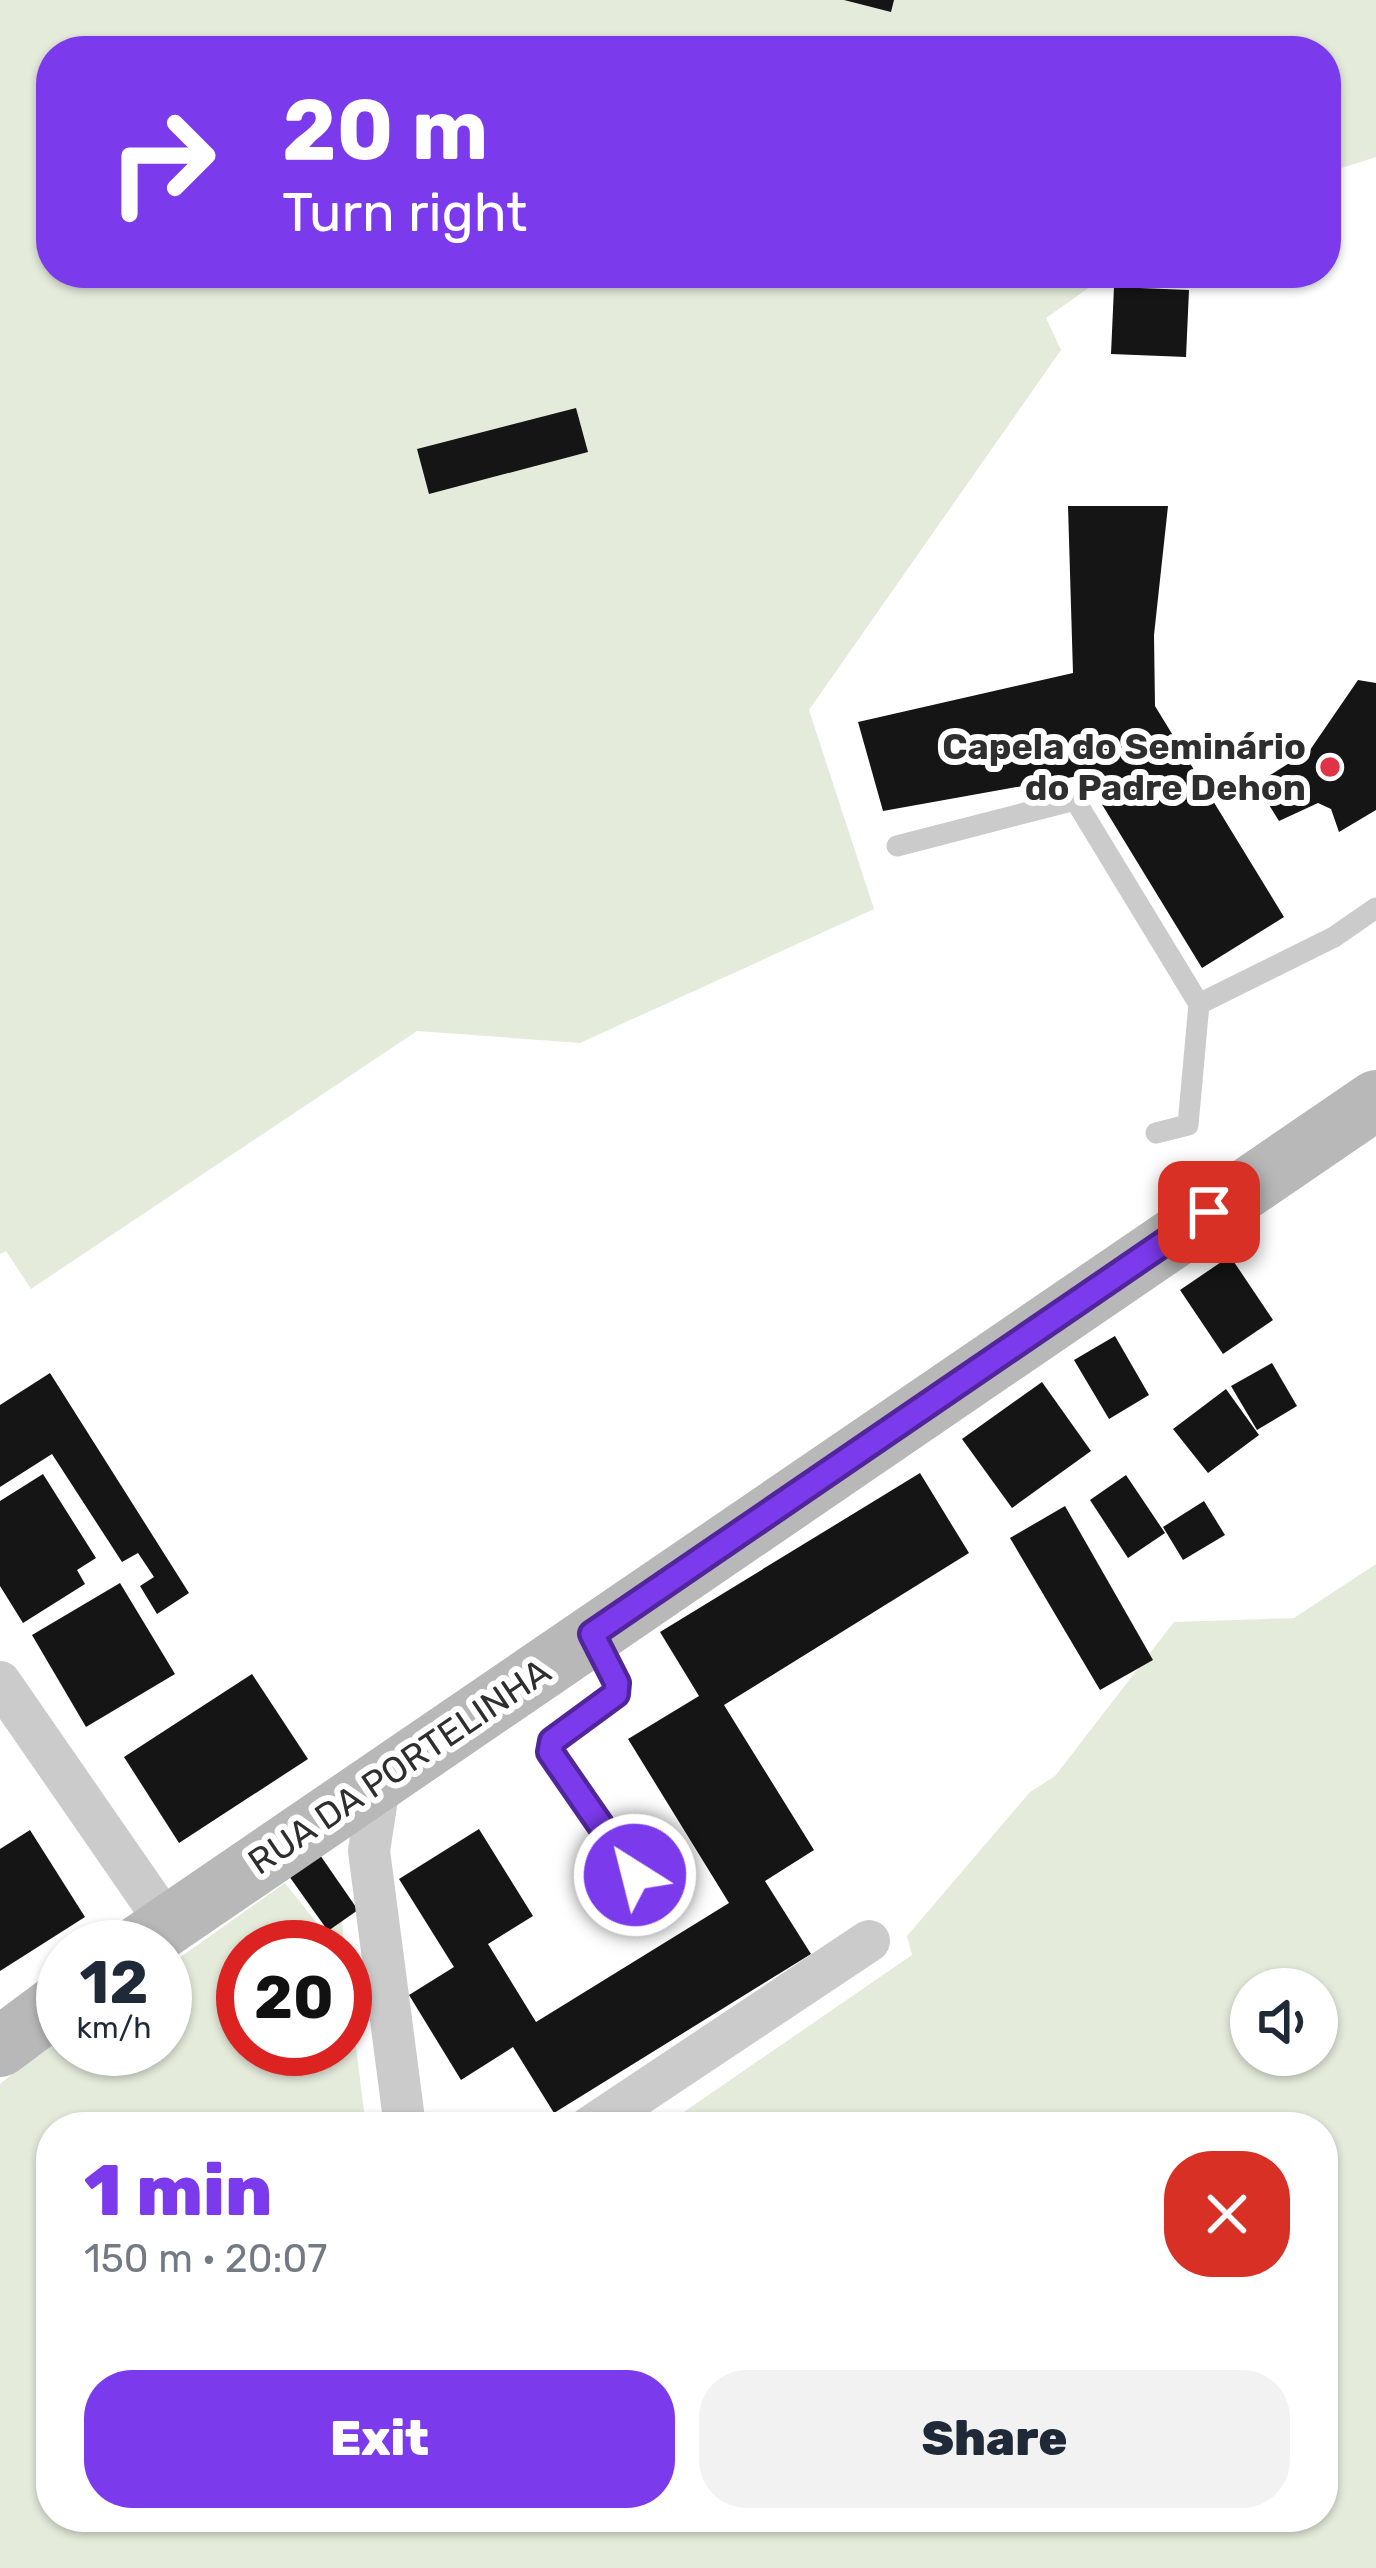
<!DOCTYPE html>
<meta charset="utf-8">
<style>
:root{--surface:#fff;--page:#f2f2f3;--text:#1f2937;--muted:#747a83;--accent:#7c3aed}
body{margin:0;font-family:Rubik,sans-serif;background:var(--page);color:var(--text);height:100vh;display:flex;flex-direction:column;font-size:45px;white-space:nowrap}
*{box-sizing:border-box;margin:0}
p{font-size:39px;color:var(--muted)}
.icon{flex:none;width:66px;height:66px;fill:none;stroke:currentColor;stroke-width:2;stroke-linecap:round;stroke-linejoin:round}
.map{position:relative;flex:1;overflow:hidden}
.side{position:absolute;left:36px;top:2112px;width:1302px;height:420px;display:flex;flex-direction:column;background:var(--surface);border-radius:48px;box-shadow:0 3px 9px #0004}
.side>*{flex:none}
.banner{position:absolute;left:36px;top:36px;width:1305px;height:252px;border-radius:48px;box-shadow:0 3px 9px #0004;background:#7c3aed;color:#fff;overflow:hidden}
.tools{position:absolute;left:1230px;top:1968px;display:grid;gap:24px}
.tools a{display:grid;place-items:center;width:108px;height:108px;border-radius:50%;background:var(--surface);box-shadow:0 3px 9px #0004;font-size:60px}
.speed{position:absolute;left:36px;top:1920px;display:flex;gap:24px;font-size:60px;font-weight:700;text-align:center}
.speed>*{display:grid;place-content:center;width:156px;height:156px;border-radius:50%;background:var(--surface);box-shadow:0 3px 9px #0004;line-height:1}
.speed small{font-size:30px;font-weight:400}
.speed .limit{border:18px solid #d22;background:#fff;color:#111}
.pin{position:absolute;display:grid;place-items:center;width:102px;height:102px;color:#fff;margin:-51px;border-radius:24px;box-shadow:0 6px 18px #0006}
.me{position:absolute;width:132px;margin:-66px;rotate:324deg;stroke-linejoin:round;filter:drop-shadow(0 0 9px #0008)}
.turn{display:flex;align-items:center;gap:42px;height:252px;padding:0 48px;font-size:54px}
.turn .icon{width:156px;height:156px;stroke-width:2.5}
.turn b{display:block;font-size:84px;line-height:102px}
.round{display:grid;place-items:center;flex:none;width:126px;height:126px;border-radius:48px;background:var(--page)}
.overview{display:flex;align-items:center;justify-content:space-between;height:204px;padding:0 48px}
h1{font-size:72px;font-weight:800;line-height:90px;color:var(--accent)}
.cta{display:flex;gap:24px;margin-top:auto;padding:24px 48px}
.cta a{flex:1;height:138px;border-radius:48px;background:var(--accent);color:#fff;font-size:48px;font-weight:800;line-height:138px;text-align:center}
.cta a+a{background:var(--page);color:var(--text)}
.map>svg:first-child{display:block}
.green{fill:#e4ebdb;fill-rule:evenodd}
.building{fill:#151515}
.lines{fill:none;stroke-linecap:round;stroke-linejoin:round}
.lane{stroke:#cbcbcb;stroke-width:21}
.street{stroke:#cbcbcb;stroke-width:42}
.secondary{stroke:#b8b8b8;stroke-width:60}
.route-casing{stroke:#51269a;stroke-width:30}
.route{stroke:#7c3aed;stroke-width:21}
.poi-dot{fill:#e13346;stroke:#fff;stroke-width:4.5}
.labels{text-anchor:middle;stroke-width:12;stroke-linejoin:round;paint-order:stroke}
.poi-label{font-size:36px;font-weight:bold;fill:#2e2e2e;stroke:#fff;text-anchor:end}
.street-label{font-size:36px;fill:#2e2e2e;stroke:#fff}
</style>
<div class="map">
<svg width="1376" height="2568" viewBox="0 0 1376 2568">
<rect width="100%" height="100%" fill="#fff"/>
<!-- green -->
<g class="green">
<path d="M0,0H1376V157L1326,173V51H51V273H1110L1046,318L1061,350L809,710L874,909L580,1043L417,1031L31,1289L6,1251L0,1254Z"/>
<path d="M1376,1564V2568H0V2084L63,2032V2049H165V1968L285,1883L320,1927L342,1921L344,1947H243V2049H345V1958L366,2127H51V2517H1323V2127H662L912,1955L907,1936L1030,1792L1055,1776L1174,1622L1294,1618ZM1251,1989H1317V2055H1251Z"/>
</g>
<!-- building -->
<g class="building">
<path d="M844,0H894L891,12Z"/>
<path d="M1114,287L1189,290L1186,357L1111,354Z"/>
<path d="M576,408L588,452L429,494L417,449Z"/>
<path d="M1068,506H1168L1154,635L1155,706L1284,917L1202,968L1084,775L883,811L858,722L1073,673Z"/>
<path d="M1358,680L1376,683V810L1339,832L1331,809L1318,803L1279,821L1256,784L1310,750Z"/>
<path d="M1230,1256L1273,1320L1223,1354L1180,1290Z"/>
<path d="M1115,1336L1149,1395L1109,1419L1074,1360Z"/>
<path d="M1272,1363L1297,1406L1257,1430L1231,1386Z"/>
<path d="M50,1373L189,1593L157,1614L140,1586L154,1577L138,1553L122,1562L52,1454L0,1487V1405Z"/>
<path d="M1042,1382L1091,1451L1012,1508L962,1439Z"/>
<path d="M1226,1389L1259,1435L1208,1473L1173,1429Z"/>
<path d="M920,1473L969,1553L724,1705L814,1850L765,1881L811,1954L554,2113L513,2047L461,2080L409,1995L454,1967L399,1879L479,1829L533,1916L488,1944L536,2022L729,1903L628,1739L699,1696L660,1632Z"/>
<path d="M43,1474L96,1558L77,1570L85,1584L23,1623L0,1586V1501Z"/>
<path d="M1126,1475L1165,1533L1128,1558L1090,1500Z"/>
<path d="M1204,1501L1225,1535L1183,1560L1163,1527Z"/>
<path d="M1065,1506L1153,1660L1100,1690L1010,1538Z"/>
<path d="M120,1583L175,1674L86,1727L32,1635Z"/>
<path d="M252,1674L308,1759L179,1843L124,1757Z"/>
<path d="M30,1830L85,1917L0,1971V1849Z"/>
<path d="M320,1855L358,1910L328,1931L289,1876Z"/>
</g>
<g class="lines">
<!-- lane -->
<g class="lane">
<path d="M897,846L1075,800L1199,1004L1188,1125L1156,1133"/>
<path d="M1199,1004L1334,937L1376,908"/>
<path d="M595,1640L617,1683L616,1694L552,1741L550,1752L635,1875"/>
</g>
<!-- street -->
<g class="street">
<path d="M0,1682L168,1925"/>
<path d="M380,1779L369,1851L405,2127"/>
<path d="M590,2127L869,1941"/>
</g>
<!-- secondary -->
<g class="secondary">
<path d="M136,1947L1376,1100"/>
<path d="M0,2047L63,2000"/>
</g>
</g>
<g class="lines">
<!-- route casing -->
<g class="route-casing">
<path id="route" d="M635,1875L550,1752L552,1741L616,1694L617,1683L592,1634L1209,1212"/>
</g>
<!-- route -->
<use href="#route" class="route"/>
</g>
<!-- markers -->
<circle class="poi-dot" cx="1330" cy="767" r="12"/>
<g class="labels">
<!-- poi labels -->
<g class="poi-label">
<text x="1306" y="759">Capela do Seminário<tspan x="1306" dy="41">do Padre Dehon</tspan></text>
</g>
<!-- street labels -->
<g class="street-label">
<text transform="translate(399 1766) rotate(-34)" y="13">RUA DA PORTELINHA</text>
</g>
</g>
</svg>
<div class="tools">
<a><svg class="icon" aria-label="sound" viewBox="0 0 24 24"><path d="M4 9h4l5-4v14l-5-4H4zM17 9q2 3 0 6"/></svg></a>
</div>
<div class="speed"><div>12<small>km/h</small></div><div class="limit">20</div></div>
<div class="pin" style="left:1209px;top:1212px;background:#d93025"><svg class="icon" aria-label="arrive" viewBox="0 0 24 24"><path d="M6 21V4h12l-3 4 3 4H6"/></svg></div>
<svg class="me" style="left:635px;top:1875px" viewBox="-20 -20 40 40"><circle r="17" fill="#7c3aed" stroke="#fff" stroke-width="3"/><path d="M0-11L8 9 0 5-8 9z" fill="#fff"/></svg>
<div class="banner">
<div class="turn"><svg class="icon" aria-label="right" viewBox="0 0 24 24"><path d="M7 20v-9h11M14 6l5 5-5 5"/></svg><div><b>20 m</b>Turn right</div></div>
</div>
<section class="side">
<div class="overview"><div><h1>1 min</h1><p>150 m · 20:07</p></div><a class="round" style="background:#d93025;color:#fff"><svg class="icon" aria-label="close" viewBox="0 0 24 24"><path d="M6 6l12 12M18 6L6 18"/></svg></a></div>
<div class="cta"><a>Exit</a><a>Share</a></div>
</section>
</div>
